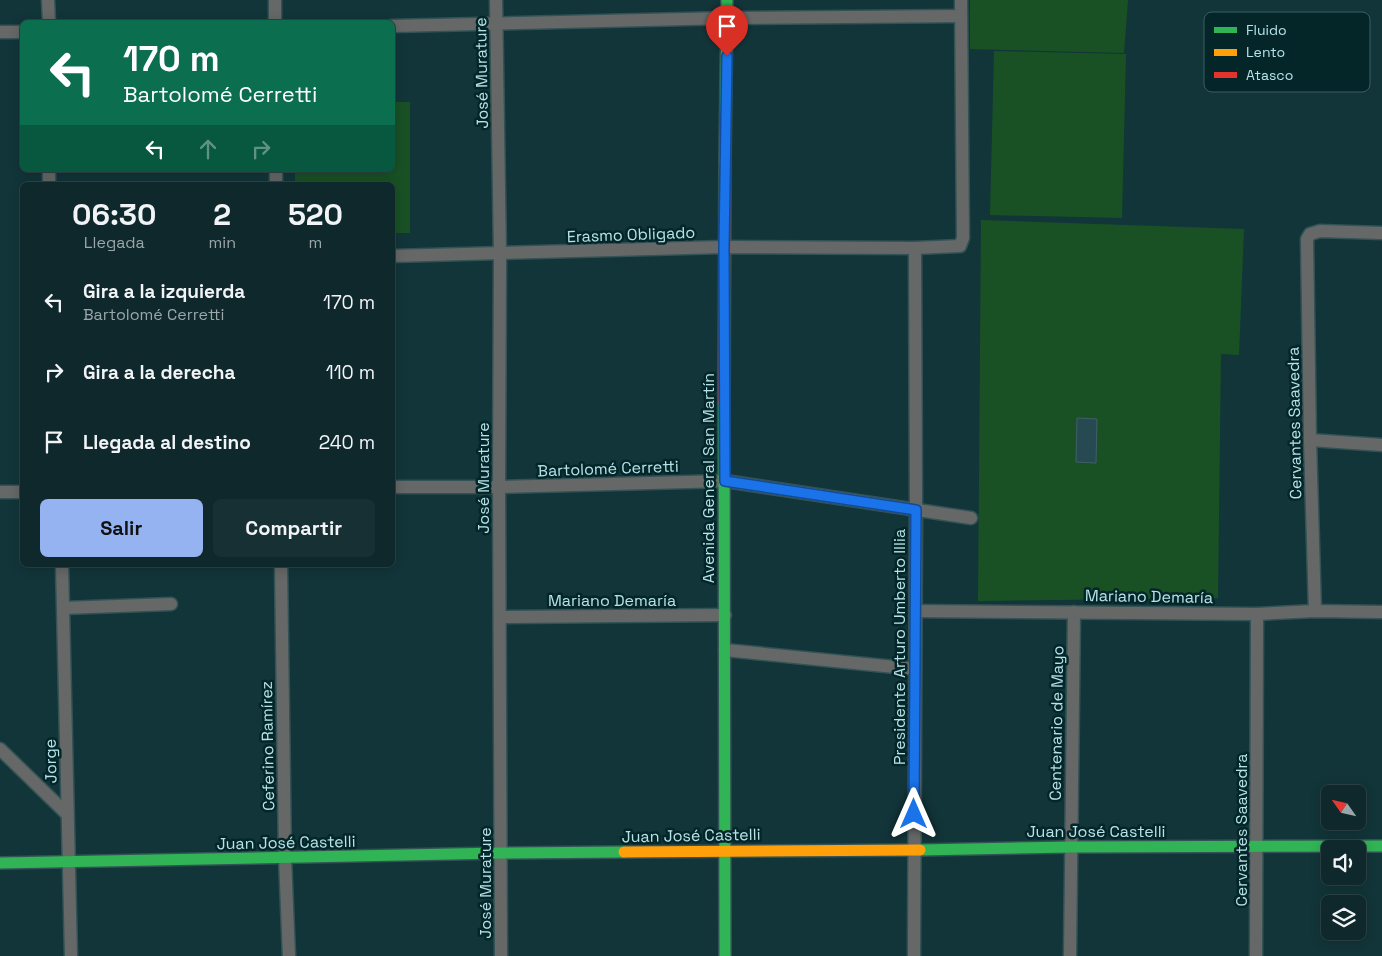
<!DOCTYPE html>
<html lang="es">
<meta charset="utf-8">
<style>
:root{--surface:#0e282b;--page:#173033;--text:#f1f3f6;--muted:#9ba6a9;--line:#2e4447;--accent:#95b2f1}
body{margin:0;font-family:"Space Grotesk",sans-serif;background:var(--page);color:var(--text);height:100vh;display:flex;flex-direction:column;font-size:19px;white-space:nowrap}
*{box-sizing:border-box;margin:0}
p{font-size:16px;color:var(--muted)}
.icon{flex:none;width:28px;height:28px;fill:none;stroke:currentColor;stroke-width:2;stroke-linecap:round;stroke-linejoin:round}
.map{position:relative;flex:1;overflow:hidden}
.side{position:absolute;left:20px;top:182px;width:375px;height:385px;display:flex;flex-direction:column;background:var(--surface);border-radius:8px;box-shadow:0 2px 12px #0003,0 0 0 1px var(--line)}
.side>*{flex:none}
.top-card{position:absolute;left:20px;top:20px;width:375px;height:152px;border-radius:8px;box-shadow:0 2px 12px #0003,0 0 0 1px var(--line);background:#0b6e4f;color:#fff;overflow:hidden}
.needle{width:32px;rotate:304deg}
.controls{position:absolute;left:1321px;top:785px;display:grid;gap:10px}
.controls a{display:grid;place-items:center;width:45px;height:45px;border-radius:8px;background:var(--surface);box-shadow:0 2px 12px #0003,0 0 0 1px var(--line);font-size:25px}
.pin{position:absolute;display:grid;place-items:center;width:42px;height:42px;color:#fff;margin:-51px -21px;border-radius:50% 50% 50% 0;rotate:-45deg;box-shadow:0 0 5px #0007}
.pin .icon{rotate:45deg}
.me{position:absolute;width:55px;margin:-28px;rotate:0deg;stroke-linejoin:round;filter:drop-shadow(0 0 4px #0008)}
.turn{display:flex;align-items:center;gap:18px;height:105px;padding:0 20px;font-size:22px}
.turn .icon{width:65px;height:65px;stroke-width:2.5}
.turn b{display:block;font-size:35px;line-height:42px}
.lanes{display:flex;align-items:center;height:48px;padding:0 20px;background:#0003;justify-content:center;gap:25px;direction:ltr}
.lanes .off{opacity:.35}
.eta{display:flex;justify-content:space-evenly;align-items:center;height:85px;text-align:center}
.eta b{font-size:30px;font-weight:600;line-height:35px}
.action{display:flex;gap:10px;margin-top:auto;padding:10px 20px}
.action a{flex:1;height:58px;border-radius:8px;background:var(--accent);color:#111;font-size:20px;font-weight:600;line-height:58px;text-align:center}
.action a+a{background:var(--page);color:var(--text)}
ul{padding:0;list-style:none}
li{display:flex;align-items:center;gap:15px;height:70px;padding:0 20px}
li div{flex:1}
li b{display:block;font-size:19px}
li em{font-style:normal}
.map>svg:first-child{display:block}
.green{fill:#195125}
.building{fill:#274a52;stroke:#406069}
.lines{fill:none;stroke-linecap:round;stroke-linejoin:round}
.street-casing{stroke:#335255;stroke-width:15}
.fast-casing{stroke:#335255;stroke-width:14}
.slow-casing{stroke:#335255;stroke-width:14}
.jam-casing{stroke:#335255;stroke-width:14}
.street{stroke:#666868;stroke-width:12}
.fast{stroke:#30b455;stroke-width:11}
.slow{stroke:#ff9f0a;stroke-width:11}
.jam{stroke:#e5322d;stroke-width:11}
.route-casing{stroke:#114b97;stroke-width:12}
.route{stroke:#1a73e8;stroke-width:9}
.labels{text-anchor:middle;stroke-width:5;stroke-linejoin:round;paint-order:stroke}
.street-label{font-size:16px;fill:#b6e3e9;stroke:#042629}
.key{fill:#042629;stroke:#395f63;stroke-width:1}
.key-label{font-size:14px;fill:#b6e3e9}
</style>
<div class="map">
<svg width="1382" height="956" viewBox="0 0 1382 956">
<rect width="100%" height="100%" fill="#123539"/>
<!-- green -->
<g class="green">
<path d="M970,0H1128L1124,53L970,49Z"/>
<path d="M994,51L1126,54L1122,218L990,215Z"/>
<path d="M393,102H410V233H393L392,185H295V170H392Z"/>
<path d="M981,220L1244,229L1239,355L1221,354L1218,598L978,601Z"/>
</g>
<!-- building -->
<path class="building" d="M1077,418L1097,419L1096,463L1076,462Z"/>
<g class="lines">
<!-- street casing -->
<g class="street-casing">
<g id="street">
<path d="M48,0L49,22"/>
<path d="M275,0V22"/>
<path d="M496,0L500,254L499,487L501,956"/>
<path d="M392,26L728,18L961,16"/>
<path d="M0,32H22"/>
<path d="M49,170V185"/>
<path d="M276,170V185"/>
<path d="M392,256L724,247L915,248L960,246L963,238L961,0"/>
<path d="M1310,440L1382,445"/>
<path d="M392,487H499L725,481L971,518"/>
<path d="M0,492H22"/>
<path d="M62,565L71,956"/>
<path d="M281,565L285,858L289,956"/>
<path d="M64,608L171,604"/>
<path d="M916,611L1257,614L1315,611L1382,612"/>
<path d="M1315,611L1310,440L1307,239L1310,234L1320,231L1382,233"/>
<path d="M500,617L725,615"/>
<path d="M725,650L915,669"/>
<path d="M0,749L67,814"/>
<path d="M914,956L916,510L915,248"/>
<path d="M1070,956L1074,612"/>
<path d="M1256,956L1257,614"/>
</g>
</g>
<!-- fast casing -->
<g class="fast-casing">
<g id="fast">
<path d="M725,161L727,0"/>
<path d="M724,403L725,956"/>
<path d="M920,850L1070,847L1382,846"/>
<path d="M0,863L501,853L624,852"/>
</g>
</g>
<!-- slow casing -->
<g class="slow-casing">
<path id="slow" d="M624,852L920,850"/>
</g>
<!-- jam casing -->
<g class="jam-casing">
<path id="jam" d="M724,403L725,161"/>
</g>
<!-- street -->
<use href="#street" class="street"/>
<!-- fast -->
<use href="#fast" class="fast"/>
<!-- slow -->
<use href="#slow" class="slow"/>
<!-- jam -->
<use href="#jam" class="jam"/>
</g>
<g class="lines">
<!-- route casing -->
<g class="route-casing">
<path id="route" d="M727,56L724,247L725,481L916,510L914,814"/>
</g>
<!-- route -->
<use href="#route" class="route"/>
</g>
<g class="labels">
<!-- street labels -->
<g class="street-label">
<text transform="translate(481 73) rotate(-91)" y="6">José Murature</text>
<text transform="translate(631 234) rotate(-2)" y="6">Erasmo Obligado</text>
<text transform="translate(1294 423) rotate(-91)" y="6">Cervantes Saavedra</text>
<text transform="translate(608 468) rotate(-2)" y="6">Bartolomé Cerretti</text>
<text transform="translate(483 478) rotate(-90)" y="6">José Murature</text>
<text transform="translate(708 478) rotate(-90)" y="6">Avenida General San Martín</text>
<text transform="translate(1149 596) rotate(1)" y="6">Mariano Demaría</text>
<text x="612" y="606">Mariano Demaría</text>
<text transform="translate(899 647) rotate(-90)" y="6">Presidente Arturo Umberto Illia</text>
<text transform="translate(1056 723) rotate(-89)" y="6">Centenario de Mayo</text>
<text transform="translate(267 746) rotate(-91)" y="6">Ceferino Ramírez</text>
<text transform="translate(50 761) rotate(-91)" y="6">Jorge</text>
<text transform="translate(1241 830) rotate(-90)" y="6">Cervantes Saavedra</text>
<text x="1096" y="837">Juan José Castelli</text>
<text transform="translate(691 835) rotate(-1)" y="6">Juan José Castelli</text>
<text transform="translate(286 842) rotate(-1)" y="6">Juan José Castelli</text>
<text transform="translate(485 883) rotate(-90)" y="6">José Murature</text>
</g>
</g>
<!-- legend -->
<rect x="1204" y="12" width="166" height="80" rx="8" class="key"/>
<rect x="1214" y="27" width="23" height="6" fill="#30b455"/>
<rect x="1214" y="49" width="23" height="7" fill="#ff9f0a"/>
<rect x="1214" y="72" width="23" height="6" fill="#e5322d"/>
<g class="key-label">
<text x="1246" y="35">Fluido</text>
<text x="1246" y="57">Lento</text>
<text x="1246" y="80">Atasco</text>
</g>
</svg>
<div class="controls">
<a><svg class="needle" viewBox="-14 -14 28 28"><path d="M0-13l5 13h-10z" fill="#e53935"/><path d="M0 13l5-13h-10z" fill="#9ba6a9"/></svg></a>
<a><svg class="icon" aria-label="sound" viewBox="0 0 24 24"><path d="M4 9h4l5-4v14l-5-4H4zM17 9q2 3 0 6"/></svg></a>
<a><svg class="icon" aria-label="layers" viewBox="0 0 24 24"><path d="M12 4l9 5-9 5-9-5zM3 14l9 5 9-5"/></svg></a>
</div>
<div class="pin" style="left:727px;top:56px;background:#d93025"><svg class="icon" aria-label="arrive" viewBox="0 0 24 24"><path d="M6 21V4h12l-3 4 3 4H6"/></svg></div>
<svg class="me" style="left:914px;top:814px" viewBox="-20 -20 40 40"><path d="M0-17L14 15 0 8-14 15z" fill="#1a73e8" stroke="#fff" stroke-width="4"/></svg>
<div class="top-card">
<div class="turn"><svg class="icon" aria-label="left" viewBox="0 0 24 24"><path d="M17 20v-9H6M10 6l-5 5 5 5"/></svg><div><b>170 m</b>Bartolomé Cerretti</div></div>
<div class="lanes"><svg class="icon" aria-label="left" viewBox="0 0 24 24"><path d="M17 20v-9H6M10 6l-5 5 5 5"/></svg><svg class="icon off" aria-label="ahead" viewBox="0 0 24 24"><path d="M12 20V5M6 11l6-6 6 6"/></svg><svg class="icon off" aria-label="right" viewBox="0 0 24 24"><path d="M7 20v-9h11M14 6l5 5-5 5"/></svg></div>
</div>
<section class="side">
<div class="eta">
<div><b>06:30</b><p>Llegada</p></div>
<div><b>2</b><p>min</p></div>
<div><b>520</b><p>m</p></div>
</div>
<ul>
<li><svg class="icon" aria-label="left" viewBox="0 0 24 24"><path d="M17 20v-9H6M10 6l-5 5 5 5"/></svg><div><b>Gira a la izquierda</b><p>Bartolomé Cerretti</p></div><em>170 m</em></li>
<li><svg class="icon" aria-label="right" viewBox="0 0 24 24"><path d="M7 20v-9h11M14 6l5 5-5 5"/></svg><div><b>Gira a la derecha</b></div><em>110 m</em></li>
<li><svg class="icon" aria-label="arrive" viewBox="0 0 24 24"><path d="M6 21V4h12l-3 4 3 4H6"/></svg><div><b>Llegada al destino</b></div><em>240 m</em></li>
</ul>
<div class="action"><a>Salir</a><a>Compartir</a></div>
</section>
</div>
